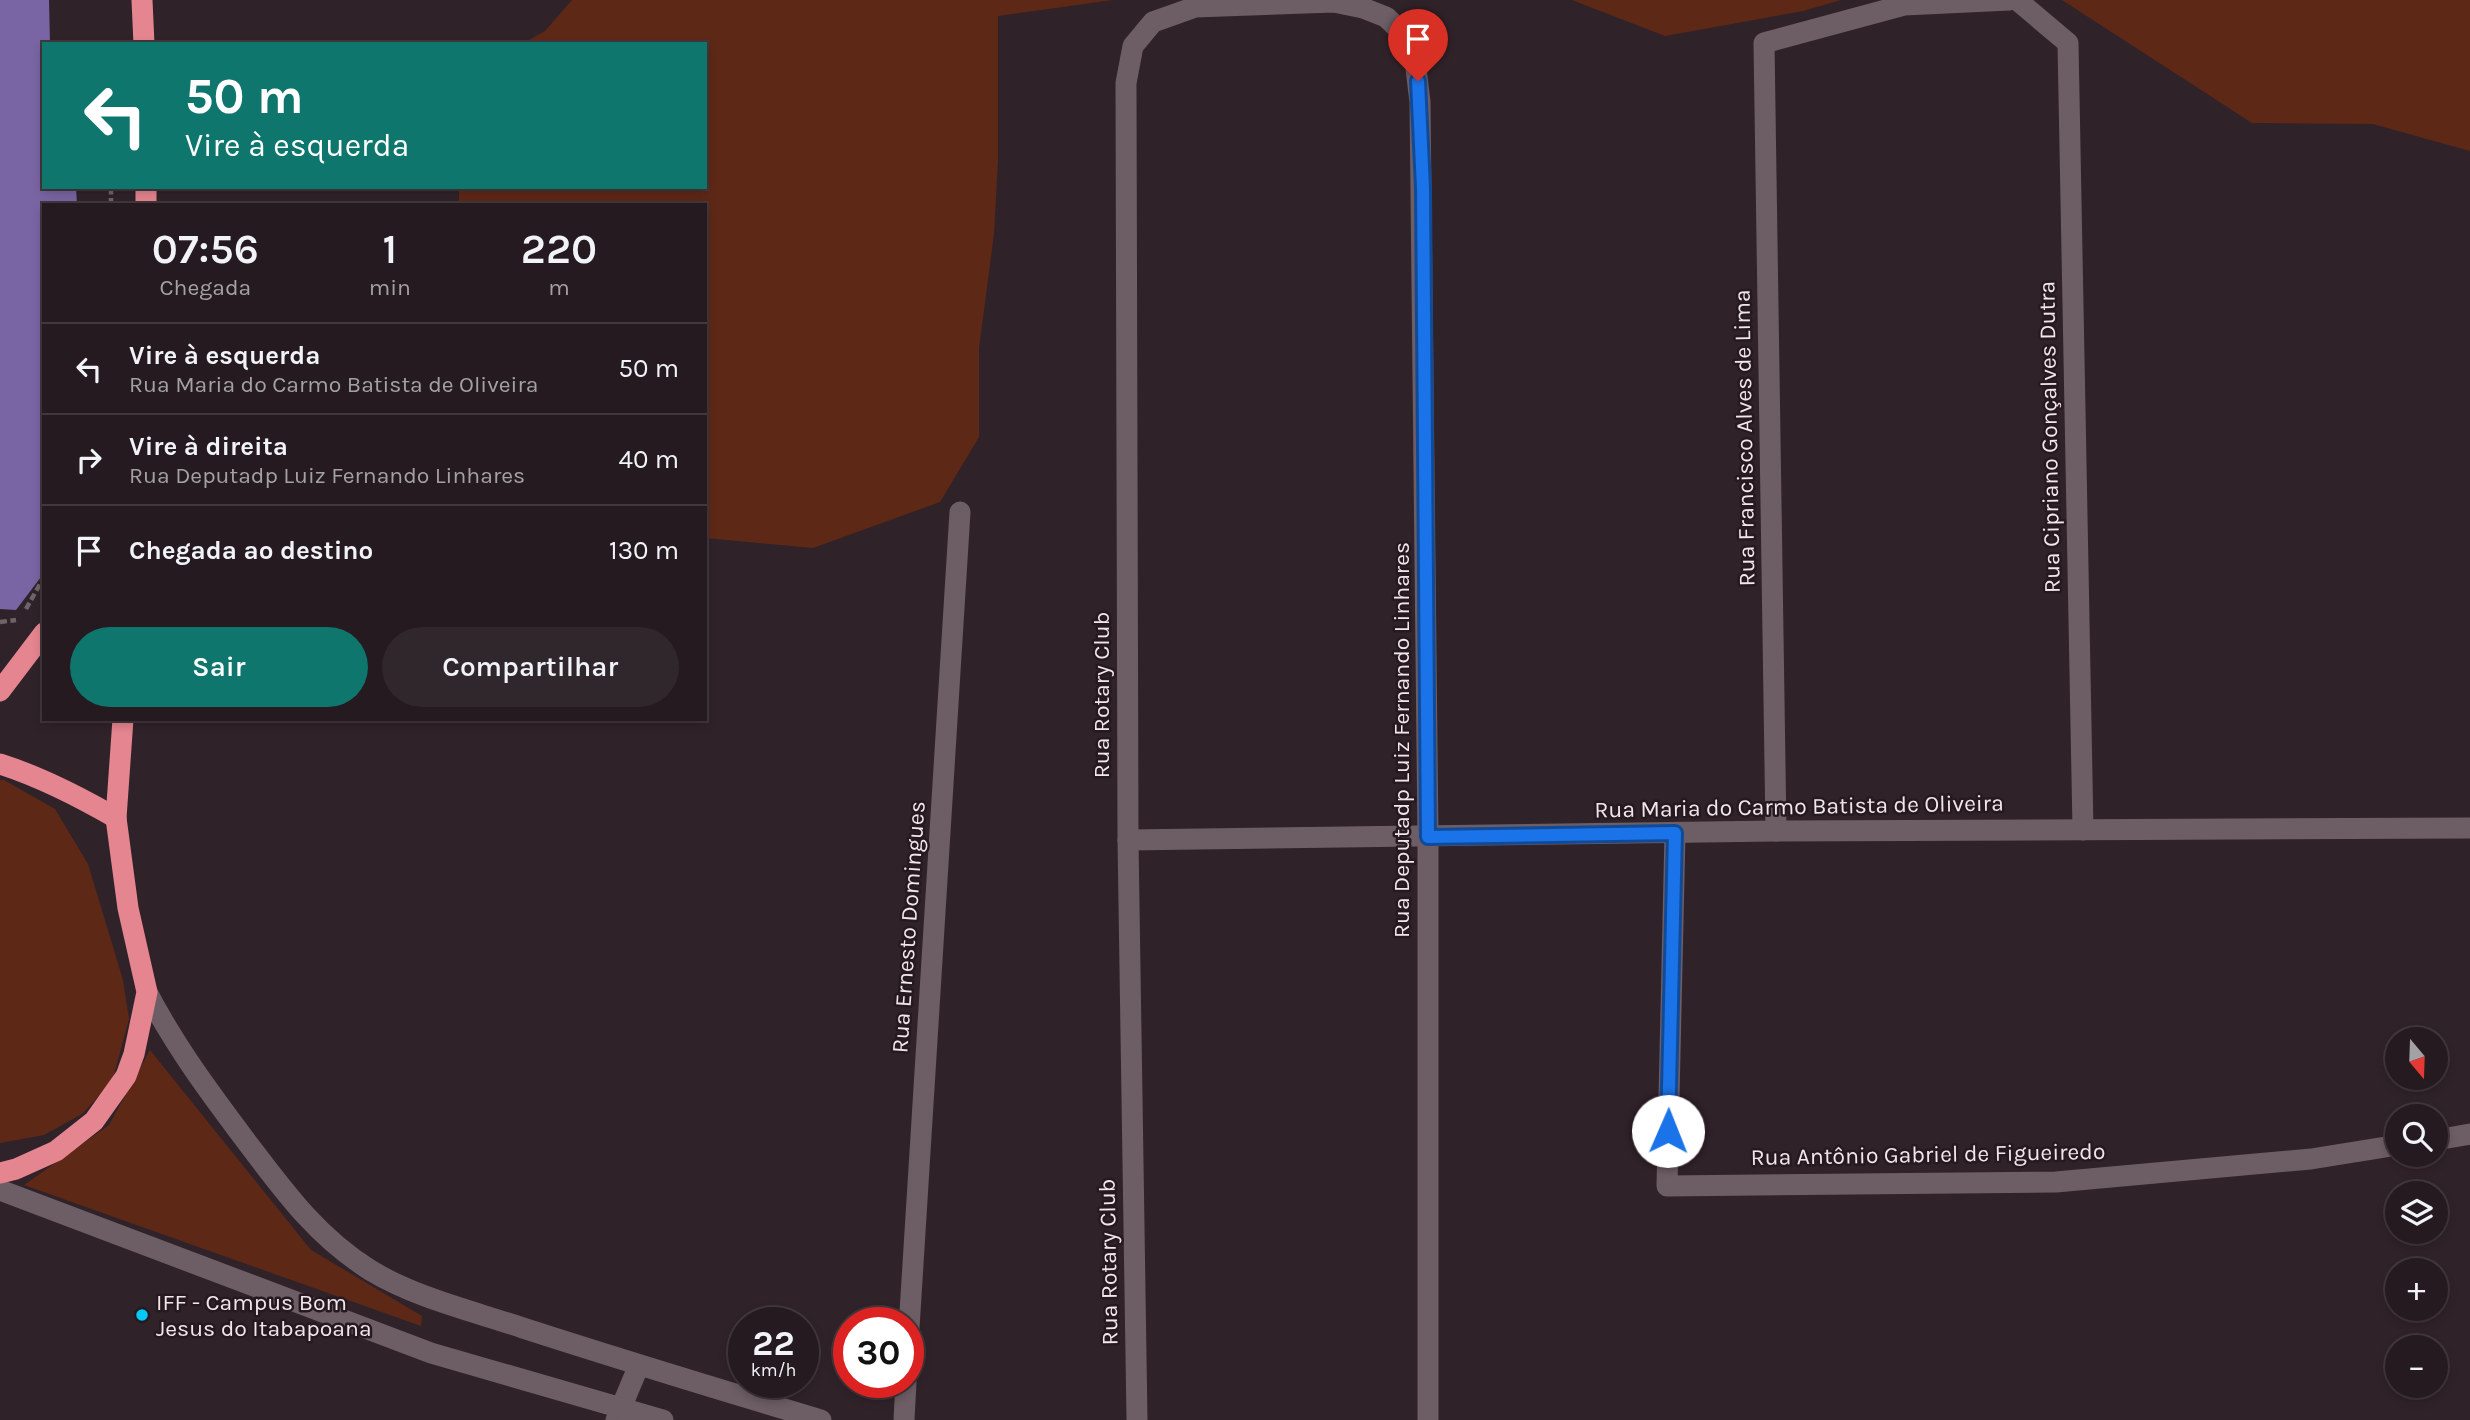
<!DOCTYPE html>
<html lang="pt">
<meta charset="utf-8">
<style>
:root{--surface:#241a1f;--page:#30272c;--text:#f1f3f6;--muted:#a3a1a4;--line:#41383d;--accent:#0f766e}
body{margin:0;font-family:Karla,sans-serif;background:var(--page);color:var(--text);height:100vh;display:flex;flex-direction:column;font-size:26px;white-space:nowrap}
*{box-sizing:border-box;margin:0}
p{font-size:23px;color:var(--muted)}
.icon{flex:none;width:38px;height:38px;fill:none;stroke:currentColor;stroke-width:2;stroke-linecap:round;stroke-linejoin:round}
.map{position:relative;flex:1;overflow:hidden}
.side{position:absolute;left:42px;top:203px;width:665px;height:518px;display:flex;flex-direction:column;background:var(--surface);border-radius:0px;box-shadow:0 4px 10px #0003,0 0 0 2px var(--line)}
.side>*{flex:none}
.guide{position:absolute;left:42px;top:42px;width:665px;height:147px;border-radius:0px;box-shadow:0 4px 10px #0003,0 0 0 2px var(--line);background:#0f766e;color:#fff;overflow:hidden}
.needle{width:46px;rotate:161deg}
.fabs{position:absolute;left:2385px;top:1027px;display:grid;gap:14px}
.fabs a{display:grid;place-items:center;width:63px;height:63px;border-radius:50%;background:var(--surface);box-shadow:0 4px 10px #0003,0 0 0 2px var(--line);font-size:35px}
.speed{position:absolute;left:728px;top:1307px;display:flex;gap:14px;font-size:35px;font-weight:700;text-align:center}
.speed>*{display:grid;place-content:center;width:91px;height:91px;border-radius:50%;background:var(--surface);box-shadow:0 4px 10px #0003,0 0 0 2px var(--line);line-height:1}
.speed small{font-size:18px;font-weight:400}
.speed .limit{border:10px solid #d22;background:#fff;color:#111}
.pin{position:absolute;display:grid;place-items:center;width:60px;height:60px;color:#fff;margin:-72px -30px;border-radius:50% 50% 50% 0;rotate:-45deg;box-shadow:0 0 7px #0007}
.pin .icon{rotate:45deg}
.me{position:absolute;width:77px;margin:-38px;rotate:1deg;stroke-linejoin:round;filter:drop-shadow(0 0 5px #0008)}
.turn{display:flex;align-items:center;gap:24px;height:147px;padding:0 28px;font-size:32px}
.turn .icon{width:91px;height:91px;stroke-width:2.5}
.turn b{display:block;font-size:49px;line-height:60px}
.eta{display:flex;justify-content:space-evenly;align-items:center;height:119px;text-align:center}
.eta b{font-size:42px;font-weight:600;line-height:49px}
.primary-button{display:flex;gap:14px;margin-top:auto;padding:14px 28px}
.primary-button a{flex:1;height:80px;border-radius:42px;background:var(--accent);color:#fff;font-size:28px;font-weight:600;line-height:80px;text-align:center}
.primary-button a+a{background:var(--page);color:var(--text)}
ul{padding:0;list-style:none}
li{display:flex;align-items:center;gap:21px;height:91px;padding:0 28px;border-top:2px solid var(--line)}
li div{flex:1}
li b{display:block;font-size:26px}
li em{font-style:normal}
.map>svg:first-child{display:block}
.green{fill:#5e2816}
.water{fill:#7965a3}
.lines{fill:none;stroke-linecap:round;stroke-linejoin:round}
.path{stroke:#70646a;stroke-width:4.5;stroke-dasharray:7 3.5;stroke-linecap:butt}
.street{stroke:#6d5d65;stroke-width:21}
.secondary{stroke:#6d5d65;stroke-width:21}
.highway{stroke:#e5858f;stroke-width:21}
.route-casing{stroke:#114b97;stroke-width:18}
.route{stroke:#1a73e8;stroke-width:12}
.poi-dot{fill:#00cbf8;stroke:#26191f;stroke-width:2.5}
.labels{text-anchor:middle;stroke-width:5;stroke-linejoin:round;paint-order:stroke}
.street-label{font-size:23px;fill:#f0e7eb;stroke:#26191f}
.poi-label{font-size:23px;fill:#f0e7eb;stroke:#26191f;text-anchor:start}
</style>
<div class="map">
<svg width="2470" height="1420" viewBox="0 0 2470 1420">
<rect width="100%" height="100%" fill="#302229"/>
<!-- green -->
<g class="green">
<path d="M572,0H1113L998,16V160L994,234L979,348V437L940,502L813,548L705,538V205H459V187H705V44H522L545,31Z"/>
<path d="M1572,0H1841L1803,11L1665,36Z"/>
<path d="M2062,0H2470V151L2373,124L2252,123Z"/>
<path d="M0,780H4L55,809L88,864L123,980L129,1019L112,1082L82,1114L44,1135L0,1143Z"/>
<path d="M150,1050L311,1250L422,1316L421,1326L24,1185L109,1125Z"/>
</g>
<!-- water -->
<path class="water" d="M0,0H49L50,44H44V187H76L77,205H44V573L16,610L0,609Z"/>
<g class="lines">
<!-- path -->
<g class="path">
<path d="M111,205V187"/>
<path d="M26,609L44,577"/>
<path d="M0,622L16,620"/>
</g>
<!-- street -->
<g class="street">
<path d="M2017,0L2068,43L2083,830"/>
<path d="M1776,831L1764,43L1904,5L2010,0"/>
<path d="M1675,833L1667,1186L2056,1182L2311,1159L2398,1145"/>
<path d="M1128,840L1776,831L2470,828"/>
<path d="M2436,1140L2470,1134"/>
<path d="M908,1344L960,512"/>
<path d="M616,1420L639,1365"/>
<path d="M904,1420L906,1382"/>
<path d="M1137,1420L1128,840L1126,83L1133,46L1153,22L1195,7L1334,2L1363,8L1386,17L1404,34L1415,60L1420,102L1428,837V1420"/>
</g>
<!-- secondary -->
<g class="secondary">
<path d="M147,992C175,1046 210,1093 246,1141C284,1191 316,1236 370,1270C416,1298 473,1311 523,1328C622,1360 721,1390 821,1420"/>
<path d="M0,1190L431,1353L663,1420"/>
</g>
<!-- highway -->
<g class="highway">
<path d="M142,0L144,44"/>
<path d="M146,205V187"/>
<path d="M0,691L44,633"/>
<path d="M0,764C41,777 78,796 116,818"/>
<path d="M0,1173L16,1169L56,1151L94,1121L126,1076L134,1054L147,992L128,908L116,818L123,719"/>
</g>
</g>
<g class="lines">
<!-- route casing -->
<g class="route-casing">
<path id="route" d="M1418,81L1423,188L1428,837L1675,833L1668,1131"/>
</g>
<!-- route -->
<use href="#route" class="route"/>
</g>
<!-- markers -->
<circle class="poi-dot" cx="142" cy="1315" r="7"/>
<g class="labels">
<!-- street labels -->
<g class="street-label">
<text transform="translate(2049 437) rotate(-91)" y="8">Rua Cipriano Gonçalves Dutra</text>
<text transform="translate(1744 438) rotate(-91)" y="8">Rua Francisco Alves de Lima</text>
<text transform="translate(1101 695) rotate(-90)" y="8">Rua Rotary Club</text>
<text transform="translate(1401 740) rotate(-90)" y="8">Rua Deputadp Luiz Fernando Linhares</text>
<text transform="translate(1799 806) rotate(-1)" y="8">Rua Maria do Carmo Batista de Oliveira</text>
<text transform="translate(908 927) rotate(-86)" y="8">Rua Ernesto Domingues</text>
<text transform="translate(1928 1154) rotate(-1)" y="8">Rua Antônio Gabriel de Figueiredo</text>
<text transform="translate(1108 1262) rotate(-91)" y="8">Rua Rotary Club</text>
</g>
<!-- poi labels -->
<g class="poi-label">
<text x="156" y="1310">IFF - Campus Bom<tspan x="156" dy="26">Jesus do Itabapoana</tspan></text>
</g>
</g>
</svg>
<div class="fabs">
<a><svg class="needle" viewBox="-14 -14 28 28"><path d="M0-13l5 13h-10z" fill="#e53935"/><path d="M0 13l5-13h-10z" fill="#a3a1a4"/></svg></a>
<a><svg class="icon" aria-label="search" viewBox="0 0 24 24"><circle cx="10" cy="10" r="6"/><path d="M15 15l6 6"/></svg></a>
<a><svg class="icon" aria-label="layers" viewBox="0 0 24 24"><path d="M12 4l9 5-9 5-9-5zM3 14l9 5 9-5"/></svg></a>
<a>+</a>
<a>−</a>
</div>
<div class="speed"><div>22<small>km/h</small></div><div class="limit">30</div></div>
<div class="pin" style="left:1418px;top:81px;background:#d93025"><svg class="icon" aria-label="arrive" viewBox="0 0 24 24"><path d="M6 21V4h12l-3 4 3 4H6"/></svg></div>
<svg class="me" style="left:1668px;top:1131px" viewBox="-20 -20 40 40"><circle r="19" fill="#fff"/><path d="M0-13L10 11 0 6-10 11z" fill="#1a73e8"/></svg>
<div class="guide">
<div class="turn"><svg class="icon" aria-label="left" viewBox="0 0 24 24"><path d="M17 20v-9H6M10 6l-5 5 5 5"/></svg><div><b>50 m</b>Vire à esquerda</div></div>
</div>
<section class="side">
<div class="eta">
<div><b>07:56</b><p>Chegada</p></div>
<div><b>1</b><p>min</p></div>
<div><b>220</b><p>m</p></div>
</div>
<ul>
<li><svg class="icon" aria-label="left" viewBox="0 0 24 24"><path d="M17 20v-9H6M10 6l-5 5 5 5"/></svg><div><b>Vire à esquerda</b><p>Rua Maria do Carmo Batista de Oliveira</p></div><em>50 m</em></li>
<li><svg class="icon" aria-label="right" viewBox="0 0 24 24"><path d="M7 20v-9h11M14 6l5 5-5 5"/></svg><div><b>Vire à direita</b><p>Rua Deputadp Luiz Fernando Linhares</p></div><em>40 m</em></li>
<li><svg class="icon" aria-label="arrive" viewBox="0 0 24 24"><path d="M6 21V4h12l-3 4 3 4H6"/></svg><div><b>Chegada ao destino</b></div><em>130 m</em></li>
</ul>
<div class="primary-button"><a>Sair</a><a>Compartilhar</a></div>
</section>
</div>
